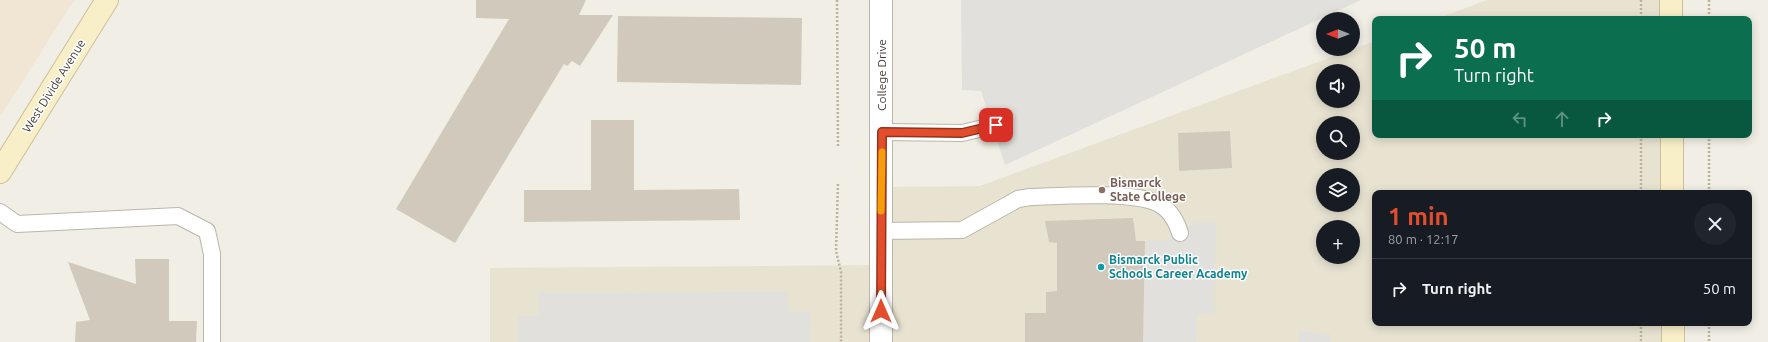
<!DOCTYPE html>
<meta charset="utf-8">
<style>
:root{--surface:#171b24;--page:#20242c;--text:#f1f3f6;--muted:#9ea1a6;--line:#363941;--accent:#e24e2b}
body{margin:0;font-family:Ubuntu,sans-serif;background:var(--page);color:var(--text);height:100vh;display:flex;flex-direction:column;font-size:15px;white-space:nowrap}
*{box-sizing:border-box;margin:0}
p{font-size:13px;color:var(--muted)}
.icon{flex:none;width:22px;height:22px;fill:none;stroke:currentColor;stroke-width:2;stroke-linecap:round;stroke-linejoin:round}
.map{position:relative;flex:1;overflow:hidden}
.details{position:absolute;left:1372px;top:190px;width:380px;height:136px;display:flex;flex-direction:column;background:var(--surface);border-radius:8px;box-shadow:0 2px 10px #0003}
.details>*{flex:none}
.banner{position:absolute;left:1372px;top:16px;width:380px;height:122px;border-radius:8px;box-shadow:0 2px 10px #0003;background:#0b6e4f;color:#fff;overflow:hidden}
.needle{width:26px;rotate:270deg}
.fabs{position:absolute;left:1316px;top:12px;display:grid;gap:8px}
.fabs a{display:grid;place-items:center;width:44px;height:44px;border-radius:50%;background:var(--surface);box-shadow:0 2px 10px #0003;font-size:20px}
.pin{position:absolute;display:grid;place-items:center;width:34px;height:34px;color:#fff;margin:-17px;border-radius:8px;box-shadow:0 2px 6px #0006}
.me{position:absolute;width:44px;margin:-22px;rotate:0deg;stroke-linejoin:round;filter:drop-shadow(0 0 3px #0008)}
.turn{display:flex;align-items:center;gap:14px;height:84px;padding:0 16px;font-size:18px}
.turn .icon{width:52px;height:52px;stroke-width:2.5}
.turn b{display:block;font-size:28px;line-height:34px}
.lanes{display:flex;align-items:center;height:38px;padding:0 16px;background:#0003;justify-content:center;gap:20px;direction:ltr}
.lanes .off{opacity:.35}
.round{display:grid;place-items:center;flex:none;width:42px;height:42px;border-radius:21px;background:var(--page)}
.overview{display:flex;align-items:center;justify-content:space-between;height:68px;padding:0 16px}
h1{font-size:24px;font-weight:600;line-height:30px;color:var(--accent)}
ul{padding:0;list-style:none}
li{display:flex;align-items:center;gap:12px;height:60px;padding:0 16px;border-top:1px solid var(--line)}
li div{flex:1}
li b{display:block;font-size:15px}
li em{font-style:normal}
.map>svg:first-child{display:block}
.commercial{fill:#f1e5d3}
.education{fill:#e8e3d1;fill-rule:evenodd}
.parking{fill:#e2e0dd}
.building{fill:#d1cabc}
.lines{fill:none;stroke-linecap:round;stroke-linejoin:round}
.lane-casing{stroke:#bbb6a9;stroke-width:18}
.street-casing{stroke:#bbb6a9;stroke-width:24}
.secondary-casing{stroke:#ccc19a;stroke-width:24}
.path{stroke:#bbb29c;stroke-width:2.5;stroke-dasharray:2 2;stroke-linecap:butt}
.lane{stroke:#fff;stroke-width:16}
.street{stroke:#fff;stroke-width:22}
.secondary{stroke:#f8efc8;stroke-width:22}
.route-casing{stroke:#93331c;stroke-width:10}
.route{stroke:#e24e2b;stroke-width:7}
.slow{stroke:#f59e0b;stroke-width:7}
.education-dot{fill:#8d6e63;stroke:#fff;stroke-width:1.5}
.culture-dot{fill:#0f9aa8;stroke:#fff;stroke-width:1.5}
.labels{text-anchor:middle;stroke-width:3;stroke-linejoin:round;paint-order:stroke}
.street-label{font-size:12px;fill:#433e36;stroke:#fff}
.education-label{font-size:12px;font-weight:bold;fill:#785e54;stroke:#fff;text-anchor:start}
.culture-label{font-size:12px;font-weight:bold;fill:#0d838f;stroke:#fff;text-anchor:start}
</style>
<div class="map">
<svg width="1768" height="342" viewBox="0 0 1768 342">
<rect width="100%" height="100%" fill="#f1eee6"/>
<!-- commercial -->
<path class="commercial" d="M0,0H74L0,117Z"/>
<!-- education -->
<g class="education">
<path d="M1487,0H1671V19H1436Z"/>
<path d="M1375,41V135H1672V193H1375V323H1673V342H490V268L880,265L881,187L980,186ZM1323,71H1353V101H1323ZM1323,123H1353V153H1323ZM1323,175H1353V205H1323ZM1323,227H1353V257H1323Z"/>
</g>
<!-- parking -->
<g class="parking">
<path d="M961,0H1361L1005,165L981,91L962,90Z"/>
<path d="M1196,222L1216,223L1214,313L1197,314L1196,342H1143L1145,241L1167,239Z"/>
<path d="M787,292L789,312H811L810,342H518V316H539V293Z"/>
<path d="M1299,331L1331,334V342H1299Z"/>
</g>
<!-- building -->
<g class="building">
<path d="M476,0H586L579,15H613L580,66L572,61L567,66L564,64L455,243L396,209L509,19L476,18Z"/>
<path d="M618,16L802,18L801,85L617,82Z"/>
<path d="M591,120H634V190L739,189L740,220L524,222V190H591Z"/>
<path d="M1230,131L1232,168L1179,171L1178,133Z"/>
<path d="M1133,218L1136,241H1145L1143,342H1025V313H1046V292L1057,291V243L1049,242L1045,221Z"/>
<path d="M135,259H169V321H197L196,342H75L76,322L90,320L68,262L136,284Z"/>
</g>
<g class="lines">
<!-- lane casing -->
<g class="lane-casing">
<g id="lane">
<path d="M882,132L962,133L996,125"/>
<path d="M0,212L17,224L178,216L207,231L212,254V342"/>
<path d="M881,231L962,230L1018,199L1030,197C1060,196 1131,191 1157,203C1170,209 1176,220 1180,233"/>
</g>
</g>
<!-- street casing -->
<g class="street-casing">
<path id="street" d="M881,342V0"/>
</g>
<!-- secondary casing -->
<g class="secondary-casing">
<g id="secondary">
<path d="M1671,0V19"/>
<path d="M1672,135V193"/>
<path d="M0,172L107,0"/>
<path d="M1673,323V342"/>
</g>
</g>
<!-- path -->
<g class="path">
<path d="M837,0L838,148"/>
<path d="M1641,0V19"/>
<path d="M1709,0V19"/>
<path d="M1641,135V193"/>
<path d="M1709,135V193"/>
<path d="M838,184L836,251L841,272V342"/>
<path d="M1641,323V342"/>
<path d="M1709,323V342"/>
</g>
<!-- lane -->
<use href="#lane" class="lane"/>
<!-- street -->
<use href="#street" class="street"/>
<!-- secondary -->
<use href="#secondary" class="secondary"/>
</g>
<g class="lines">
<!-- route casing -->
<g class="route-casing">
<path id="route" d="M881,311L882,132L962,133L996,125"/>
</g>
<!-- route -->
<use href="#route" class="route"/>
<!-- slow -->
<path class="slow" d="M881,211L882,152"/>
</g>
<!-- markers -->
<circle class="education-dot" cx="1102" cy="190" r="4"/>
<circle class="culture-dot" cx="1101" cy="267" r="4"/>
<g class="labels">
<!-- street labels -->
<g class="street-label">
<text transform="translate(882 75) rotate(-90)" y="4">College Drive</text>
<text transform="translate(54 86) rotate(-58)" y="4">West Divide Avenue</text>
</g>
<!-- education labels -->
<g class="education-label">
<text x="1110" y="187">Bismarck<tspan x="1110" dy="14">State College</tspan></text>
</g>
<!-- culture labels -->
<g class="culture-label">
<text x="1109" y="264">Bismarck Public<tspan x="1109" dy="14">Schools Career Academy</tspan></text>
</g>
</g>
</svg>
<div class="fabs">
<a><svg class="needle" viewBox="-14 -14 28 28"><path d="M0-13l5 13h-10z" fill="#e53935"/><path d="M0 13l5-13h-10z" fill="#9ea1a6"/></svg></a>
<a><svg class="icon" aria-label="sound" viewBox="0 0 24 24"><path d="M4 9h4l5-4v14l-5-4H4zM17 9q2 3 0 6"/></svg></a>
<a><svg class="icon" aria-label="search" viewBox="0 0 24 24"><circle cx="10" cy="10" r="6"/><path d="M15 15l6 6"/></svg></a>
<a><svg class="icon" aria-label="layers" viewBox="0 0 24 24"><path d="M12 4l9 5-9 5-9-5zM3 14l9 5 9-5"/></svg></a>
<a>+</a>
</div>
<div class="pin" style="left:996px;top:125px;background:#d93025"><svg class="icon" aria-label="arrive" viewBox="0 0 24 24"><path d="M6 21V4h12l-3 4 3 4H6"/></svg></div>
<svg class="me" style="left:881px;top:311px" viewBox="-20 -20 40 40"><path d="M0-17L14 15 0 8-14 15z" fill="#e24e2b" stroke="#fff" stroke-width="4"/></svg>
<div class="banner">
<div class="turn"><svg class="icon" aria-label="right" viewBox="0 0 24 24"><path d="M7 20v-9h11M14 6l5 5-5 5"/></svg><div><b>50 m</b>Turn right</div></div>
<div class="lanes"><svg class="icon off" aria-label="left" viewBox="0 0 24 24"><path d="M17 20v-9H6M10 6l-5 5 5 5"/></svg><svg class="icon off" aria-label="ahead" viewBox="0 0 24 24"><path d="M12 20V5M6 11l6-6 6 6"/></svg><svg class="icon" aria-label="right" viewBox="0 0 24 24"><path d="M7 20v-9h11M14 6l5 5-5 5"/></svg></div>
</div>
<section class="details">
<div class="overview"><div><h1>1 min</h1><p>80 m · 12:17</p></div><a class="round"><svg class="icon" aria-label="close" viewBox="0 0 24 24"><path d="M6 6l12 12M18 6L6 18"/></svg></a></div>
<ul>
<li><svg class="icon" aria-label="right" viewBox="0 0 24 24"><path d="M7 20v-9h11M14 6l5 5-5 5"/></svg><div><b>Turn right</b></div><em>50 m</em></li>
</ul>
</section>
</div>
